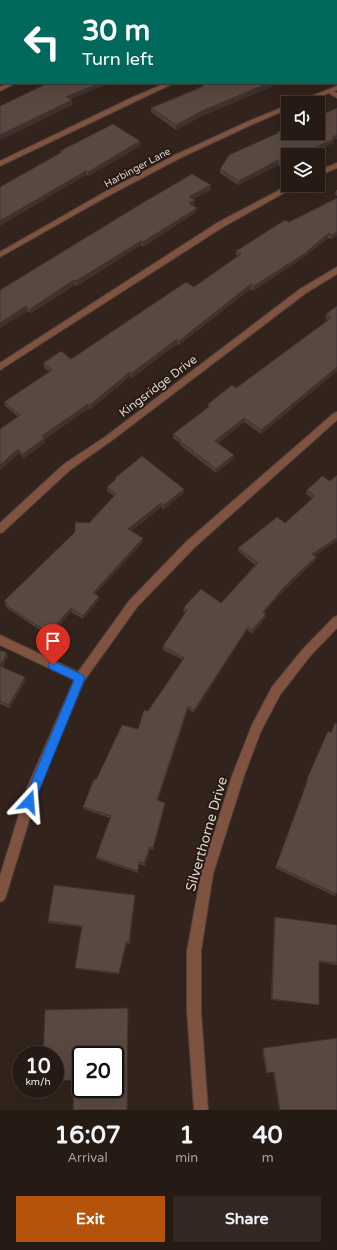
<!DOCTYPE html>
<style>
:root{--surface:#261a15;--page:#322722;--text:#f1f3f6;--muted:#a4a1a0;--line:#423834;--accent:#b45309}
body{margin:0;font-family:"Varela Round",sans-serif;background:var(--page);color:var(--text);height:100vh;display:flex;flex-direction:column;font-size:15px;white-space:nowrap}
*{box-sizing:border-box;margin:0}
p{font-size:13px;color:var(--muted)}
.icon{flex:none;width:22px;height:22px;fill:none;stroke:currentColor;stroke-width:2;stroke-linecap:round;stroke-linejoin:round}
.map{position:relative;height:1110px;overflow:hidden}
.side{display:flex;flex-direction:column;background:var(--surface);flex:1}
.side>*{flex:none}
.banner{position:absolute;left:0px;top:0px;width:337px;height:84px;box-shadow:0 4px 16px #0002,0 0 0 1px var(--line);background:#00695c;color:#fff;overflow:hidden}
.buttons{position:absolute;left:281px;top:96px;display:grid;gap:8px}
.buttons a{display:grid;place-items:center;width:44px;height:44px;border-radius:0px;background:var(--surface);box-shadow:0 4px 16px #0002,0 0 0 1px var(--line);font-size:20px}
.speed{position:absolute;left:12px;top:1046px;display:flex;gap:8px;font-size:20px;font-weight:700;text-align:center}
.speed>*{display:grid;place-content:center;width:52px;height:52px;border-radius:50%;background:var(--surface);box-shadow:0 4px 16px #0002,0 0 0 1px var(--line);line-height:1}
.speed small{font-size:10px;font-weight:400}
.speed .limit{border:2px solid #111;border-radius:6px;background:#fff;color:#111}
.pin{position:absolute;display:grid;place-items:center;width:34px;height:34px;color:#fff;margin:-41px -17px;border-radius:50% 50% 50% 0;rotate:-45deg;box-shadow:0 0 4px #0007}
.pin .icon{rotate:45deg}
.me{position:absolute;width:44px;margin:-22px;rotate:19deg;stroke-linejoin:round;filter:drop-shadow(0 0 3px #0008)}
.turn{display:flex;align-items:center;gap:14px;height:84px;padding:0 16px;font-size:18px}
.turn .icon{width:52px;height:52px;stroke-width:2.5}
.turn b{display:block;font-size:28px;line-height:34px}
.eta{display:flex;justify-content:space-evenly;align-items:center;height:68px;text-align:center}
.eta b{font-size:24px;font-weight:700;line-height:28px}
.button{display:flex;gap:8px;margin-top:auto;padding:8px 16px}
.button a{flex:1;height:46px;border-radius:0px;background:var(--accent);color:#fff;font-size:16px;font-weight:700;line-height:46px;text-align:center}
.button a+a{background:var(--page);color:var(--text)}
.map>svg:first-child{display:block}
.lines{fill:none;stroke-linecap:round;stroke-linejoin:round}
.lane-casing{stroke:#4d3f38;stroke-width:2}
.street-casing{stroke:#4d3f38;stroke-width:2}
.lane{fill:#7f533f;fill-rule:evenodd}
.street{fill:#7f533f;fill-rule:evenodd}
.wall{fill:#4d3e38}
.shaded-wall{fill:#3e322e}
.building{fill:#594841;stroke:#3e322e;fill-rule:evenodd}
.route{fill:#1a73e8;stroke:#114b97}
.labels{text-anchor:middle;stroke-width:4;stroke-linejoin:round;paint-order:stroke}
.far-street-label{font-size:10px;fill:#ddd3ce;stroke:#271a13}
.street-label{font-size:12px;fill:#ddd3ce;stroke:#271a13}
.near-street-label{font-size:14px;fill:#ddd3ce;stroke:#271a13}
</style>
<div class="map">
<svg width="337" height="1110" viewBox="0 0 337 1110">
<rect width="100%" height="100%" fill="#32231c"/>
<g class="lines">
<!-- lane casing -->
<g class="lane-casing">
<g id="lane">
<path d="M166,83H174L0,166V161L131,98Z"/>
<path d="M327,90H331L337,93V98L327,92Z"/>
<path d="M337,163V168L318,176V171Z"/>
<path d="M289,185H298L223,227L0,370V363L217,223Z"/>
<path d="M337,412V420L195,547L137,607L84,681L39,788L6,896L4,900L0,902V876L27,788L74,680L0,645V635L78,672L129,601L187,541L334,413Z"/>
</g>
</g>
<!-- street casing -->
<g class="street-casing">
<g id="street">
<path d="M256,0H262L263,1H257Z"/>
<rect x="336" y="52" width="1" height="5"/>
<path d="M8,83H16L0,91V87Z"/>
<path d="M337,86V90L303,103H294Z"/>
<path d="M288,105V109L253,124L180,158L108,196L0,257V252L103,193L175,155L249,121Z"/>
<path d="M337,267V274L306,293L111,441L70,470L3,532L0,533V523L64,464L105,437L300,289Z"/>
<path d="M337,616V628L311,655L280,695L261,731L244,776L213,874L201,951V1011L208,1110H194L187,1011V951L201,874L232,776L252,725L272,687L303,649L333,618Z"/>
</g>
</g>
<!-- lane -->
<use href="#lane" class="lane"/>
<!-- street -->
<use href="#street" class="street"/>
</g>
<!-- wall -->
<g class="wall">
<path d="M114,0H174L171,1H115Z"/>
<path d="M48,83H123L114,86L110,83L70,99L72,100V105L10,135Z"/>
<path d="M202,85L273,86L204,115L176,130L151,112V108L202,86Z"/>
<path d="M277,132L334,140V143L288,155V164L281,167L278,165L238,185L220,173V169L276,134Z"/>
<path d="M140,141V146L88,176L60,153V151Z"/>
<path d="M211,185V190L193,199L194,204L193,205L197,208L196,212L143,247L141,245L77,286L75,285L31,313L27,311L0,328V290Z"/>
<path d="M336,190H337V196L335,195Z"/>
<path d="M337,198V236L331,239L328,238L303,258L253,291L250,289L179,345L177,344L132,378L130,376L90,410L89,408L45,439V443L24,458L19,453L0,470L18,417L5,406L4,402L50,372L44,368L43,363L71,359L194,287L237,256L236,255V251L289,222Z"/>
<path d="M337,306V371L261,434L244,422L218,443L234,459L216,473L180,445V443L173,438V434L208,408V404L236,388L328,320L325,318L326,314Z"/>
<path d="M337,475V541L314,556L316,557L315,561L284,590L264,612L266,614V617L252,634L247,630L194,713L188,709L158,801L165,805L153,850L150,849L145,866L139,864L138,873L97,859L96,857L110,818L84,809L83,807L96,780L138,729L148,711L183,660L163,650V646L186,613L183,611L184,607L221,603L255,565L238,551V548L285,523L313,499L306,494L307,490L330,481Z"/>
<path d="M115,478L184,489V493L164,509L161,507L131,531L143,538V542L95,594L99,596V600L83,619L71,612L50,637L7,608L4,601L89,523L114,496L107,491V487L115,480Z"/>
<path d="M0,650L8,656L2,667L25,677L26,680L10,708L0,704Z"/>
<path d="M328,731L336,894L335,896L275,868L307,782L306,781Z"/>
<path d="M135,897L130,944L127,943L119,974L76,969L75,968L82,927L49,923L48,921Z"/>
<path d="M275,917L337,925V965L319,962V1005H318L271,1000L274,919Z"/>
<path d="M263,1048L337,1110H279L273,1072L266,1073L262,1049Z"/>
</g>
<!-- shaded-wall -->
<g class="shaded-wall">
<path d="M161,0H174L171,1H158Z"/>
<path d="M100,83H110L66,101V97Z"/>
<path d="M114,83H123L114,86Z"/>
<path d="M269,83H273V86L204,115L176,130V125L204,110Z"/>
<path d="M72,100V105L0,140V135Z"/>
<path d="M337,135V139L334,140V143L307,155H298L332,137Z"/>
<path d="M140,141V146L88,176V172Z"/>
<path d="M278,160V165L238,185L239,181Z"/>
<path d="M288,160V164L281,167V163Z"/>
<path d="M86,171V175L0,226V221Z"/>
<path d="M211,185V190L189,201V197Z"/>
<path d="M195,200L194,204L189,207V203Z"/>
<path d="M197,208L196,212L143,247V242Z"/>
<path d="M337,232V236L331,239L332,235Z"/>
<path d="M329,233L328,238L303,258L253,291L254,286Z"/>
<path d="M141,241V245L77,286L76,281Z"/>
<path d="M74,280L75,285L31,313L30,309Z"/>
<path d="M251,284L250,289L179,345V341Z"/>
<path d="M26,306L27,311L0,328V323Z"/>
<path d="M177,339V344L132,378V373Z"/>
<path d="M337,367V371L261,434V430Z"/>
<path d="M130,372V376L90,410V405Z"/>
<path d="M88,404L89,408L45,439V443L24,458L23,454L42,436Z"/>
<path d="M244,418V422L215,445V441Z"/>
<path d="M18,449L19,453L0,470V465Z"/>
<path d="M234,455V459L216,473V469Z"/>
<path d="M184,489V493L164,509V505Z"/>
<path d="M161,503V507L129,533L128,529Z"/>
<path d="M143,538V542L93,596V593Z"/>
<path d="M337,538V541L311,558L312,554Z"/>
<path d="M316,557L315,561L284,590L262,615L263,612L285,586Z"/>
<path d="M99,596V600L83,619V616Z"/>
<path d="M71,608V612L50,637L49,633Z"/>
<path d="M266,614V617L252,634V630Z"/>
<path d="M248,627L247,630L194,713V710Z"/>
<path d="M7,653L8,656L1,669L0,665Z"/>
<path d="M25,677L26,680L10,708L9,705Z"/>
<path d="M188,706V709L157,803V800Z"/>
<path d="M165,803V805L153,850V848Z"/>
<path d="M150,847V849L145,866L144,863Z"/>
<path d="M135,895V897L130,944L129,942Z"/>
<path d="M126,942L127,943L119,974V973Z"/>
<path d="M128,1008V1110H127Z"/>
</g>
<!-- building -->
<g class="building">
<path d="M0,0H56L58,1H1V19L0,17Z"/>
<path d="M119,0H161L158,1H121Z"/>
<path d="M276,0H337V21L336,20V1H273Z"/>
<path d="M1,22V62H0V23Z"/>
<path d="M48,83H100L66,97L72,100L0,135V106Z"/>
<path d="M206,83H269L204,110L176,125L151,108L204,86L202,85Z"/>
<path d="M337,108V135L332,137L334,139L298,155H288V160L281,163L278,160L239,181L220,169L229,155L278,133L277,132L288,128V133H318V116Z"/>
<path d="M113,124L140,141L88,172L86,171L0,221V187L62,152L60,151Z"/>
<path d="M192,174L211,185L189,197L195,200L189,203L197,208L143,242L141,241L76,281L74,280L30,309L26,306L0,323V290L139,205Z"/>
<path d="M337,198V232L332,235L329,233L304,254L254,286L251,284L179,341L177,339L132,373L130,372L90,405L88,404L42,436L45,438L23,454L18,449L0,465V429L20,415L4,402L52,370L43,363L61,351L71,359L186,282L194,287L241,254L236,251L285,220L289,222Z"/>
<path d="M337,306V367L261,430L244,418L215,441L234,455L216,469L180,441L181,440L173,434L210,406L208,404L232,385L236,388L331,318L326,314Z"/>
<path d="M142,456L184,489L164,505L161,503L128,529L143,538L93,593L99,596L83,616L71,608L49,633L5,605L7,603L4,601L75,532V522L89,523L116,494L107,487L116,479L115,478Z"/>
<path d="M337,475V538L312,554L316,557L285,586L263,612L266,614L252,630L248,627L194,710L188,706L157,800L165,803L153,848L150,847L144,863L139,862L138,871L96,857L111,816L83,807L94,779L96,780L122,725L138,729L144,710L148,711L184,658L163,646L187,610L184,607L201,589L221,603L258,563L238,548L277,517L285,523L315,496L307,490L322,476L330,481Z"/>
<path d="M0,650L7,653L0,665Z"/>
<path d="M0,666L25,677L9,705L0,701Z"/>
<path d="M335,723L337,724V892L336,894L276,866L308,779H307L328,731L331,733Z"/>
<path d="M54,885L135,895L129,942H126L119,973L75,968L82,926L48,921Z"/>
<path d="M275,917L337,925V963L319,961V1005L272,999Z"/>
<path d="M128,1008L127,1110H73L74,1080L55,1081V1055H43L45,1010ZM81,1055H115V1089H81Z"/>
<path d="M337,1038V1110H280L274,1072L267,1073L263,1048Z"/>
</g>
<!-- route -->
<path class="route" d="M53,661L83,675L85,678L33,806L29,808L25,806L23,802L74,680L50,669L48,665L50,662Z"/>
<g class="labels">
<!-- far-street labels -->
<g class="far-street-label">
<text transform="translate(137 167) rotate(-28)" y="4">Harbinger Lane</text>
</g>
<!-- street labels -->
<g class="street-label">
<text transform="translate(158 386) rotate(-37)" y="4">Kingsridge Drive</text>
</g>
<!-- near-street labels -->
<g class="near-street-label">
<text transform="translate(206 834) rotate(-74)" y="5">Silverthorne Drive</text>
</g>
</g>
</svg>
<div class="buttons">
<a><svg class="icon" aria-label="sound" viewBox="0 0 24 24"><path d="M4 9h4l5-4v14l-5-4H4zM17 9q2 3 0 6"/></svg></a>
<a><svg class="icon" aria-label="layers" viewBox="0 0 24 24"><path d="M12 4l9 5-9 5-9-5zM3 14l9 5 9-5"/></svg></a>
</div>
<div class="speed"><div>10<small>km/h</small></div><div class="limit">20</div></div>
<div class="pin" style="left:53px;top:665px;background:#d93025"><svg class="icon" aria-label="arrive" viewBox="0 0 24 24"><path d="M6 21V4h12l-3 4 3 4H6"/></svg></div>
<svg class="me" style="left:29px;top:802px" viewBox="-20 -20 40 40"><path d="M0-17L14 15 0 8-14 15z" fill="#1a73e8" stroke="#fff" stroke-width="4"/></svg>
<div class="banner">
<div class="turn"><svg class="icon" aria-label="left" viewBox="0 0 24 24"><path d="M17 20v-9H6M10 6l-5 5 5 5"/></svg><div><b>30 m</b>Turn left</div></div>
</div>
</div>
<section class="side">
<div class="eta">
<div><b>16:07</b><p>Arrival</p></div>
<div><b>1</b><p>min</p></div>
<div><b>40</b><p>m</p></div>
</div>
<div class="button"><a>Exit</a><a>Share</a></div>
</section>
